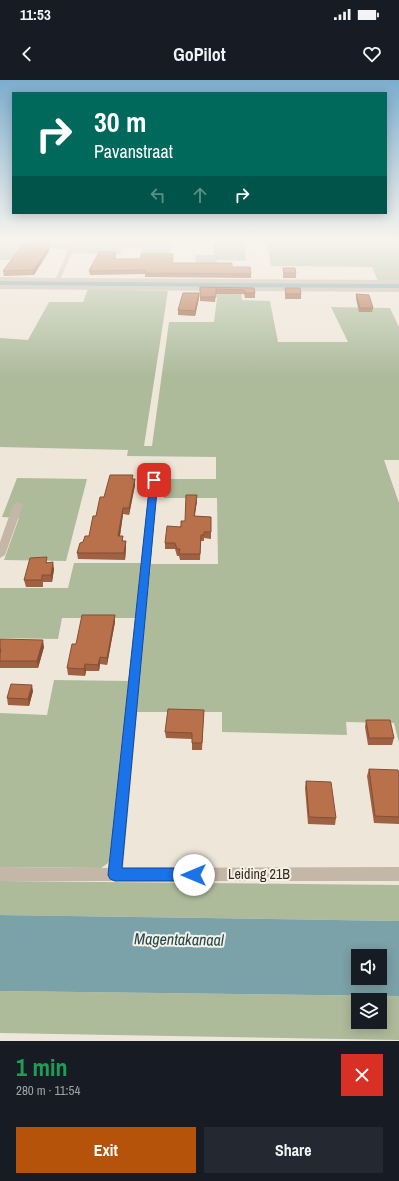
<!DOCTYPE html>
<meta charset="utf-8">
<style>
:root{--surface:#171b24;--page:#242831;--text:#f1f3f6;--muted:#9ea1a6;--accent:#b45309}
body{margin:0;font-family:"Archivo Narrow",sans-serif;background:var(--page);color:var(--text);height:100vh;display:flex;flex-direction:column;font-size:15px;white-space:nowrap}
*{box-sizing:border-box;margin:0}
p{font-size:13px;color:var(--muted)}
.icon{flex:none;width:22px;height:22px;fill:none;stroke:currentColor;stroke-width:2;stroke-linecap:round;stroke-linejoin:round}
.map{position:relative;height:961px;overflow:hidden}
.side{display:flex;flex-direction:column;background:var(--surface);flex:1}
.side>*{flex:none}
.guide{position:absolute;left:12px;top:12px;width:375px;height:122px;border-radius:0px;box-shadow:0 2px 10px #0003;background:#00695c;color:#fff;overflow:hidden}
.fabs{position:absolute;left:351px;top:869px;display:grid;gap:8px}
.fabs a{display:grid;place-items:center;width:36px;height:36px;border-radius:0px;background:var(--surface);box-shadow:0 2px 10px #0003;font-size:20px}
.pin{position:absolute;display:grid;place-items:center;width:34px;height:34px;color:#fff;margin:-17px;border-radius:8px;box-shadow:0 2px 6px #0006}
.me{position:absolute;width:44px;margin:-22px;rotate:270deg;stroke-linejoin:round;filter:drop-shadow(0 0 3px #0008)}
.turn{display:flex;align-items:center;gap:14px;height:84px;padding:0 16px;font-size:18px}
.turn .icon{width:52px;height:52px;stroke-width:2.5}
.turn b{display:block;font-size:28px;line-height:34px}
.lanes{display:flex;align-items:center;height:38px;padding:0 16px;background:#0003;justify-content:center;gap:20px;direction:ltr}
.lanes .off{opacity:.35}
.round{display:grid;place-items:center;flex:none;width:42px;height:42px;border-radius:0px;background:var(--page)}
.summary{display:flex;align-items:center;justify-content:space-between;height:68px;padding:0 16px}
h1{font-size:24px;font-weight:700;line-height:30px;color:#1e9e55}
.primary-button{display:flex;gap:8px;margin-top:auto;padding:8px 16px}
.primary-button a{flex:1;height:46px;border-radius:0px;background:var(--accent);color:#fff;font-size:16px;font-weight:700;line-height:46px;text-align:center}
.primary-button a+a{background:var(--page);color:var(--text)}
.status{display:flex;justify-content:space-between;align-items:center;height:28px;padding:0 20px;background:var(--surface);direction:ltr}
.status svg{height:11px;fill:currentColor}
header{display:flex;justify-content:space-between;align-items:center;height:52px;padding:0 16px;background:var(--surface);font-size:18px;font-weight:700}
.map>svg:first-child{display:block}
.green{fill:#adbb9b;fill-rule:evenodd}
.water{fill:#7ba2a8;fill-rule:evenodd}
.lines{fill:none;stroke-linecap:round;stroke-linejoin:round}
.canal{fill:#7ba2a8;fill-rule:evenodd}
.street{fill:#c5b7a7;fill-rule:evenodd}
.wall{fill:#9f6141}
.shaded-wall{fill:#824f35}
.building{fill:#b9714c;stroke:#824f35}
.route{fill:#1a73e8;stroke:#114b97}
.labels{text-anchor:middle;stroke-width:4;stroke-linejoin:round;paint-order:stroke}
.near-street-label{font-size:14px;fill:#322b26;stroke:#f6f0e5}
.near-water-label{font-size:16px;font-style:italic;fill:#21474f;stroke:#f6f0e5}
</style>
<div class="status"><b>11:53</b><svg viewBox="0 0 49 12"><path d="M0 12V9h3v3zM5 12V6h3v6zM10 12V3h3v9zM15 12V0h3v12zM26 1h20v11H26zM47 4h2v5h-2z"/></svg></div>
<header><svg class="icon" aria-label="back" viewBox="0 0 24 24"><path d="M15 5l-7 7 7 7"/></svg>GoPilot<svg class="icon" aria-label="heart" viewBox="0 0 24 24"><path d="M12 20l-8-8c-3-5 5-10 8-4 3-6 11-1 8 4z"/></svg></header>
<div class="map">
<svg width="399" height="961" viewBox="0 0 399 961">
<rect width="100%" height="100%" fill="#eee6d9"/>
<!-- green -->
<g class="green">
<path d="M0,161H24L23,163L71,164L68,169L23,168L15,180H0Z"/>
<path d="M77,161H172L169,177L140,176L142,168L122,167L120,174L72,173Z"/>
<path d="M213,161H244L246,181L217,180V185H196L195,175H214Z"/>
<path d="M267,161H399V201H378L372,187L271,186Z"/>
<path d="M0,200L399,203V209L0,207Z"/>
<path d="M88,209L168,211L144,366H152L169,242H214L218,210H241L242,220L270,221L278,262H348L331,227L390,228L399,247V380H384L399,423V663L394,643L346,642L347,655L222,652V632H135L151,484H218L217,418H164V412H156L157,399H216V377L127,376L128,370L0,367V258L28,260L49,222H83Z"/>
<path d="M17,398L87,399L66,481L4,480L19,438L2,437Z"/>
<path d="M74,483H142L136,538H62L58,559L0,558V508H68Z"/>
<path d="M54,600L130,601L111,777L108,783L101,788L0,787V633L47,635Z"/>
<path d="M0,801L399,805V841L0,835Z"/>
<path d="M0,911L399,916V960L0,953ZM358,920H380V942H358Z"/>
</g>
<!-- water -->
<path class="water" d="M0,835L399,841V916L0,911ZM358,876H380V898H358Z"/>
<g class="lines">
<!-- canal -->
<path class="canal" d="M0,201L399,204V208L0,205Z"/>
<!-- street -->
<g class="street">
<path d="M72,161H77L61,198L399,200V204L0,201V197L56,198Z"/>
<path d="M0,205L213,207L216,209L213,211L0,209Z"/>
<path d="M239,208H399V212L241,211L239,210Z"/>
<path d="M154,397L158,400L123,788L399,787V801H0V787L108,788L150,400Z"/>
<path d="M18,422L23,425L5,475L0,478V462L13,425Z"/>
</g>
</g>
<!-- wall -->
<g class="wall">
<path d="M26,161H52L48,167L49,171L34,195L4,196L3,191Z"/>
<path d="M116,176L115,179L232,187L251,194V198L145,197V194L90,195L89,191Z"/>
<path d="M283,188L296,193V198H283Z"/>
<path d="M200,207L254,208L255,213V218H245L244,214H216L215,222L200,221Z"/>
<path d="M285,208L301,214V219H285Z"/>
<path d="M356,214L373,228L372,232H359L356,219Z"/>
<path d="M199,218L195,236L178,235V230Z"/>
<path d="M133,399L135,405L129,435L123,434L120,456L123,461H126V468L125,480L78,479L77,473L83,462L89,456L96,436L104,417Z"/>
<path d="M197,421L194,436L211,437V459L204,458V461H201L200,480H180L179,476H177L175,469H165V463L185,441Z"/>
<path d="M47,482L54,489L52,502H43V507H26L24,500Z"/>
<path d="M115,535V542L107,585L100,584L99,591H86L85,596L68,595L67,588L76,564Z"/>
<path d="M0,561L44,567L38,588H0Z"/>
<path d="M33,611L29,626L8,625L7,618Z"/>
<path d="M204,630L202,670H192V659L166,658L165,652Z"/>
<path d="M366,640L394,658L392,665H368L365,647Z"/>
<path d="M369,689L399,694V744L374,743L367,696Z"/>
<path d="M306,701L336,738L335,745L308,744L305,708Z"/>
</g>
<!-- shaded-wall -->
<g class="shaded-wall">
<path d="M49,161H52L46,171L45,167Z"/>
<path d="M49,167V171L34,195L33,190Z"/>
<path d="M115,172L116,176L113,183V179Z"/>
<path d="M199,213V218L195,236V231Z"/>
<path d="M135,399V405L129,435V428Z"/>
<path d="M197,415V421L194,442V436Z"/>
<path d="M123,428V434L119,462L118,456Z"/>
<path d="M126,461V468L125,480L124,473Z"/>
<path d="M53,482L54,489L52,502L51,495Z"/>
<path d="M115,535V542L107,585V578Z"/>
<path d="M43,560L44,567L38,588L37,581Z"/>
<path d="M100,577V584L99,591L98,585Z"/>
<path d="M85,584L86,591L85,596L84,589Z"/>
<path d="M32,605L33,611L29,626L28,619Z"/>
</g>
<!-- building -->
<g class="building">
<path d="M26,161H49L45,167H49L33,190L3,191Z"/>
<path d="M99,172H115L113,179H140L142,174H173L172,183H232V187H250L251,194L145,193V190L89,191Z"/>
<path d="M283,188H295L296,193H284Z"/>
<path d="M200,207L254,208L255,213H245L244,210L216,209V217H200Z"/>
<path d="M285,208H300L301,214H286Z"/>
<path d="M183,213H199L195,231L178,230Z"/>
<path d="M356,214L369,215L373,228H360Z"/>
<path d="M110,395H133L132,399H135L129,428H123L118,456H123L122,461H126L124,473H77L80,463L83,462L85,456H89L93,436H96L100,417H104Z"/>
<path d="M186,415H197L194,436L211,437V452H204V455H201L200,474H179L180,469H177L175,463H165L167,446L181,447V441H185Z"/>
<path d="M47,477L46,483L53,482L51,495H42V500H24L30,478Z"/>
<path d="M82,535H115L107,578L100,577L98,585L85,584L84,589L67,588L72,564H76Z"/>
<path d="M0,559L43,560L37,581H0V574L1,569H0Z"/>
<path d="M11,604L32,605L28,619L7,618Z"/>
<path d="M168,629L204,630L202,663H192V653L165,652Z"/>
<path d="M366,640H390L394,658H369Z"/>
<path d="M369,689L398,690L399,694V737L375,736Z"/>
<path d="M306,701L331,702L336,738L309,737Z"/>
</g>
<!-- sky -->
<linearGradient id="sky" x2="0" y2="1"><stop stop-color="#7cadce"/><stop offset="0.54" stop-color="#f7f4ee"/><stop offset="1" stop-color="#f7f4ee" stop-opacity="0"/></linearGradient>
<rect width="399" height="296" fill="url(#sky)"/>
<!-- route -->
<path class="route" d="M154,397L158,400L122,788H194L199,790L201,795L199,799L194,801H115L110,799L108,795L150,400Z"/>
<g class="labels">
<!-- near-street labels -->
<g class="near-street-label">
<text x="259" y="799">Leiding 21B</text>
</g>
<!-- near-water labels -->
<g class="near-water-label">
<text transform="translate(179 859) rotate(1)" y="6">Magentakanaal</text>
</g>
</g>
</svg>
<div class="fabs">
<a><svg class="icon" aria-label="sound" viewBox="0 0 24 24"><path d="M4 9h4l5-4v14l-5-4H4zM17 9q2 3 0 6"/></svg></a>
<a><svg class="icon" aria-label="layers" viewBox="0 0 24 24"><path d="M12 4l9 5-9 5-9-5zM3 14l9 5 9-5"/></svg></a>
</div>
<div class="pin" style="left:154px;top:400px;background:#d93025"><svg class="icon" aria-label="arrive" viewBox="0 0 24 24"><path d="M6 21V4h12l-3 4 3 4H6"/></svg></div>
<svg class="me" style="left:194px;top:795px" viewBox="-20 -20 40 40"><circle r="19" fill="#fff"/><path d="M0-13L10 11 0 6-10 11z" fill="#1a73e8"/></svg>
<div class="guide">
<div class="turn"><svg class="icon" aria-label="right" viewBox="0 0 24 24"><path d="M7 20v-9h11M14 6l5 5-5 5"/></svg><div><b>30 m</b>Pavanstraat</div></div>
<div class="lanes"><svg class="icon off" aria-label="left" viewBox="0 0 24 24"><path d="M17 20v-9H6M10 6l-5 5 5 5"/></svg><svg class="icon off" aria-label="ahead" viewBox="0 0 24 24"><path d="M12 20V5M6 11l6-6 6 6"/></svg><svg class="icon" aria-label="right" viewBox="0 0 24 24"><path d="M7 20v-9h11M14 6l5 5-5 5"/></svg></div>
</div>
</div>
<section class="side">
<div class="summary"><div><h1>1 min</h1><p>280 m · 11:54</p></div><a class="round" style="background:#d93025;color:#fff"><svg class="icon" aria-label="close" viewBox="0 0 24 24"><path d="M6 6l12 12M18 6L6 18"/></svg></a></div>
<div class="primary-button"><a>Exit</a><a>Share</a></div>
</section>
